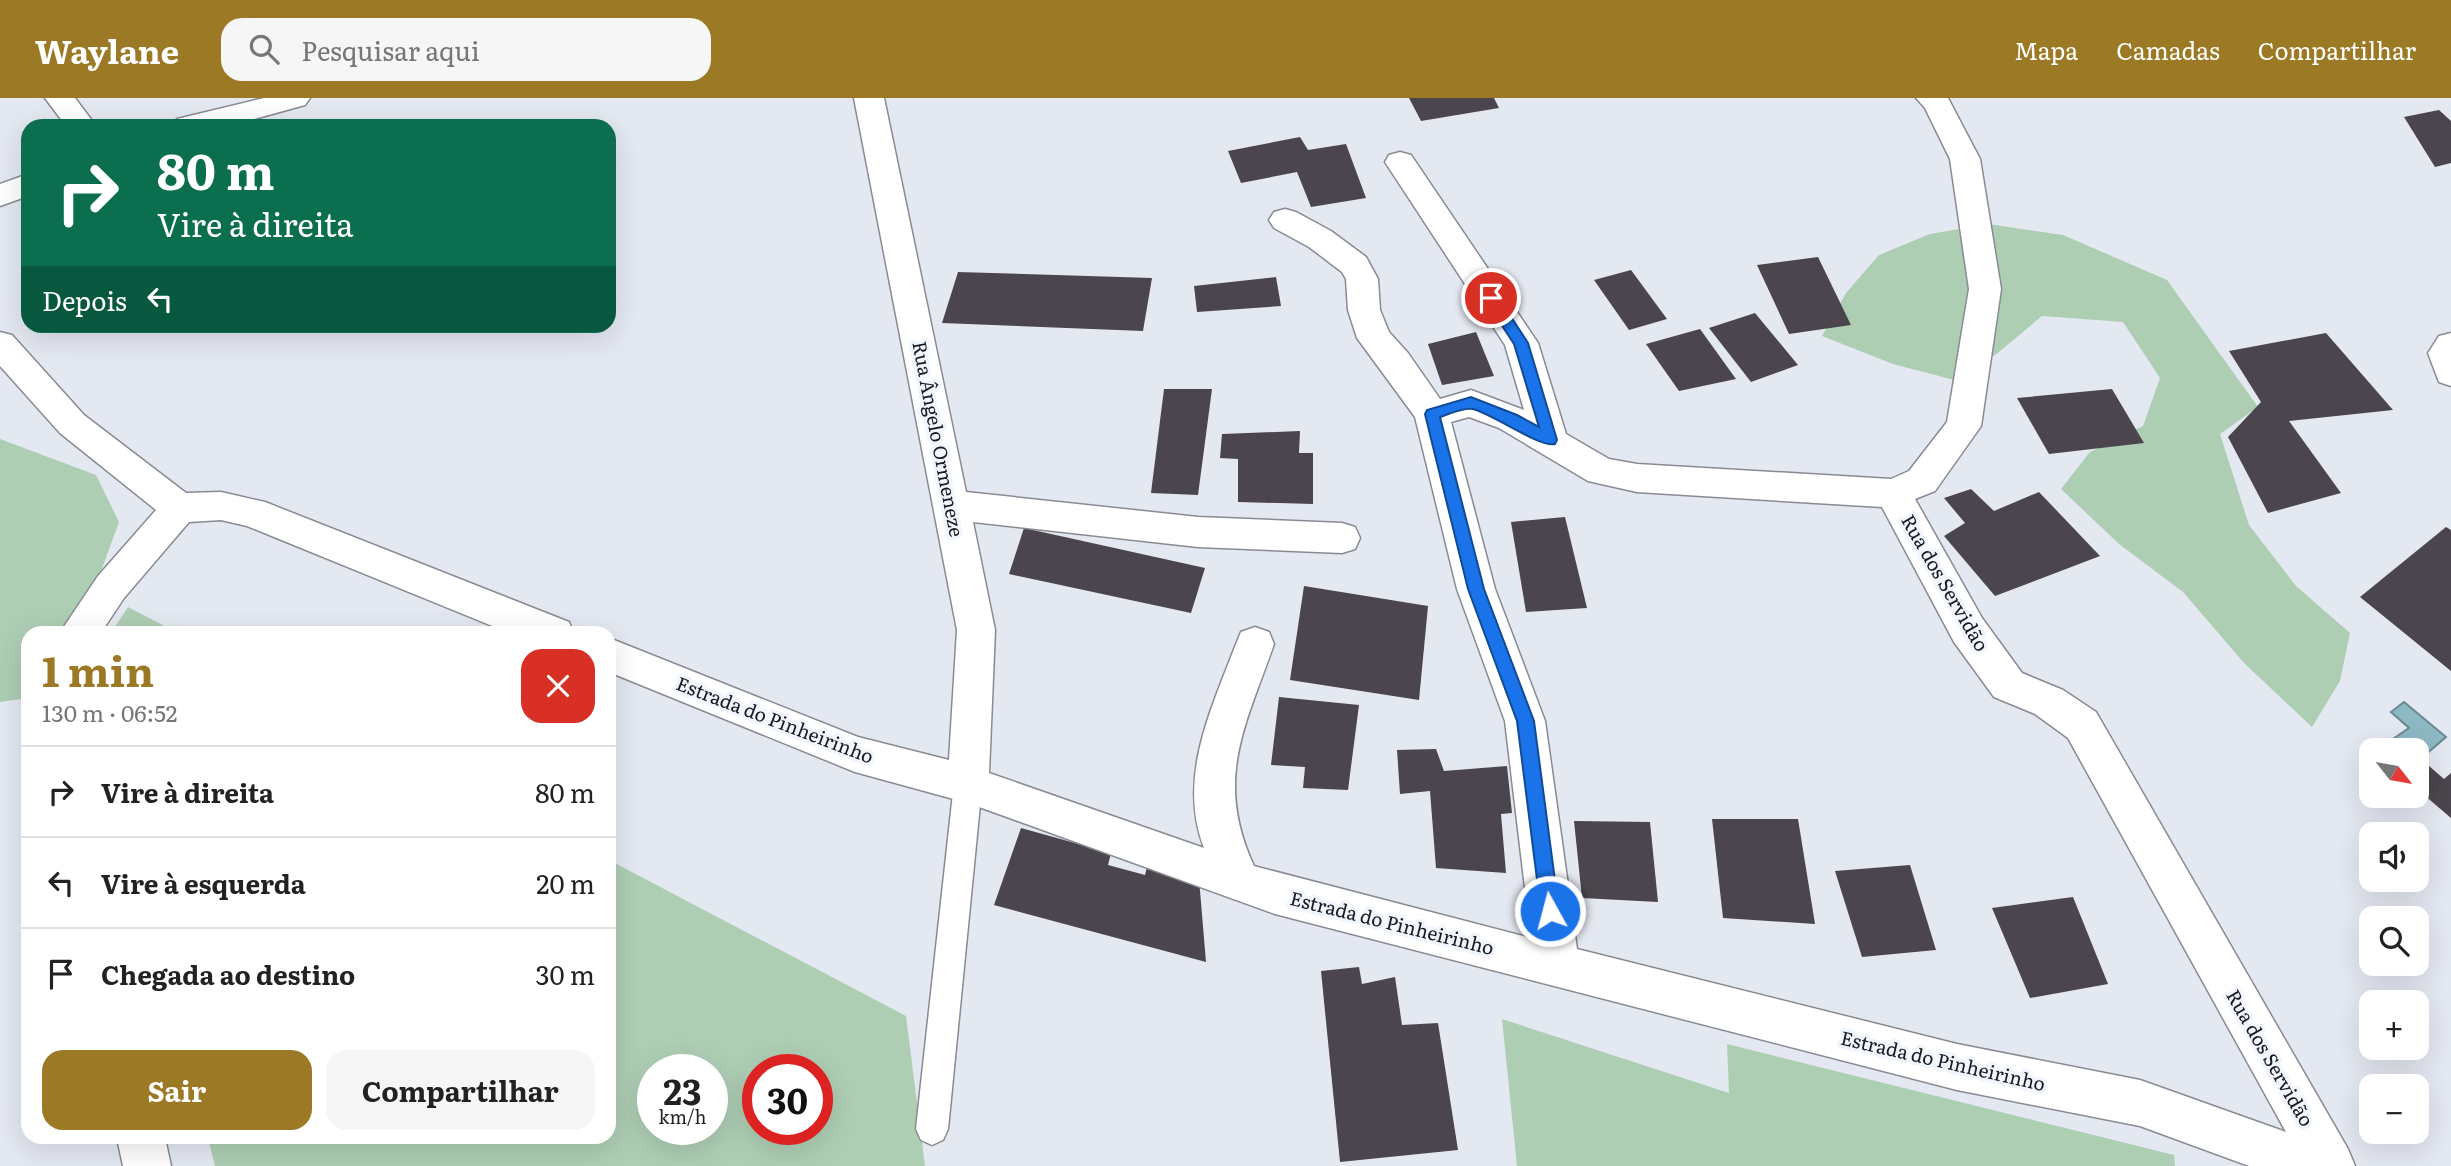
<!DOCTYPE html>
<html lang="pt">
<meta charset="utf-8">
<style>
:root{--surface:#fff;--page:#f6f6f6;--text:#222;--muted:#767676;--line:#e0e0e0;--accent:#9c7924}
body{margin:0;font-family:Literata,serif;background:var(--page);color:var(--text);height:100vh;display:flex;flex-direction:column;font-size:26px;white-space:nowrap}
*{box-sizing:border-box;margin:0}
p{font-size:23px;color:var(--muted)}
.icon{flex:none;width:38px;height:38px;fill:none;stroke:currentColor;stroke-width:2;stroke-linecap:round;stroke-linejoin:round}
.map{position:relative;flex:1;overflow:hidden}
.sheet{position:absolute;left:21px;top:528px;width:595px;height:518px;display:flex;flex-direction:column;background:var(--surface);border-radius:21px;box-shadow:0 7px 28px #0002}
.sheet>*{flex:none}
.banner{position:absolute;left:21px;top:21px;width:595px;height:214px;border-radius:21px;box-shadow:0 7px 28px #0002;background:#0b6e4f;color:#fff;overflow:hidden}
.needle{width:46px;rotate:121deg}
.controls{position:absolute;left:2359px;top:640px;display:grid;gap:14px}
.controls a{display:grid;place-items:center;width:70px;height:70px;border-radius:14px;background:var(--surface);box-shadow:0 7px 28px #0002;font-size:35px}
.speed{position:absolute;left:637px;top:956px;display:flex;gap:14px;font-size:35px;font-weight:700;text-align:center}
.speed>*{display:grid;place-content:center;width:91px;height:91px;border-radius:50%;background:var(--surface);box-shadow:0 7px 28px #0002;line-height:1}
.speed small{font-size:18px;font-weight:400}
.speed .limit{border:10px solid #d22;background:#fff;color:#111}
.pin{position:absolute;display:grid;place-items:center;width:60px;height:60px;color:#fff;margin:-30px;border:4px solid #fff;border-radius:50%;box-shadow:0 2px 7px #0007}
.me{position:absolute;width:77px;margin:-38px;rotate:353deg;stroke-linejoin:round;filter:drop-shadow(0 0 5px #0008)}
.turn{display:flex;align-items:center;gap:24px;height:147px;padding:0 21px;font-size:32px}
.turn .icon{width:91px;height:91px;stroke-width:2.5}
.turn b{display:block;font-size:49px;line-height:60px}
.then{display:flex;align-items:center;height:66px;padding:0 21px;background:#0003;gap:14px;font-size:26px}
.round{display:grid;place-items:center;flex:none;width:74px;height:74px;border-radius:21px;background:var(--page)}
.overview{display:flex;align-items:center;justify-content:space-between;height:119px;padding:0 21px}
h1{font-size:42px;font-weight:700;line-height:52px;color:var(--accent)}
.button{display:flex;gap:14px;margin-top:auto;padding:14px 21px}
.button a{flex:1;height:80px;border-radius:21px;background:var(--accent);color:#fff;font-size:28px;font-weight:700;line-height:80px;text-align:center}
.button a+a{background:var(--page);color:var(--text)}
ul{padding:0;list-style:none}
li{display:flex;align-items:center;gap:21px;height:91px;padding:0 21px;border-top:2px solid var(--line)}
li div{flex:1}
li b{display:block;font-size:26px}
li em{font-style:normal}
header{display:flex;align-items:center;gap:42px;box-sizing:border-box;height:98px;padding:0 35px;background:var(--accent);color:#fff}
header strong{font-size:33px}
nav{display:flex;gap:38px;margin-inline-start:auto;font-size:24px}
.search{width:490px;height:63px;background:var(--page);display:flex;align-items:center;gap:18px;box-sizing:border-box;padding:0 24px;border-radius:21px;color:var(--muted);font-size:26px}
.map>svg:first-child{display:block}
.green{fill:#aeceb4;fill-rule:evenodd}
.water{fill:#8db9c4;stroke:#6a8992;stroke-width:2}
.building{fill:#4b464d}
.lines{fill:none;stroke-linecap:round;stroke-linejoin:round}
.lane-casing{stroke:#888b93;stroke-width:3}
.street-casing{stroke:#888b93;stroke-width:3}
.lane{fill:#fff;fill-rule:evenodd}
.street{fill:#fff;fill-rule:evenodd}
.route{fill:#1a73e8;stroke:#114b97;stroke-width:2}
.labels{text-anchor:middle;stroke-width:7;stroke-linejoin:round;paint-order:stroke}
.street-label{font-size:19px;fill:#191a1d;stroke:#f1f5fe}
</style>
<header>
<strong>Waylane</strong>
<div class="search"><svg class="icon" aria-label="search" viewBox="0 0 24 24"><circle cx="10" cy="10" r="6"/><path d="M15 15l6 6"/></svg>Pesquisar aqui</div>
<nav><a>Mapa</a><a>Camadas</a><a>Compartilhar</a></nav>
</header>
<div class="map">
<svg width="2451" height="1068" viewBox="0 0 2451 1068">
<rect width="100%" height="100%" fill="#e4e8f1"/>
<!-- green -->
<g class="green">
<path d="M1988,126L2063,137L2167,182L2258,309L2220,336L2249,427L2296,488L2350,535L2340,583L2312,629L2244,565L2183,494L2119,446L2061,391L2090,354L2143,328L2160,280L2123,224L2042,218L1999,254L1958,283L1893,266L1822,238L1846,195L1879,157L1930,136Z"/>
<path d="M0,341L96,377L119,424L86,514L70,535L28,536V593L22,601L0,604Z"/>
<path d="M128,509L178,535H111Z"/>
<path d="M609,762L906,918L925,1068H215L208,1040H609ZM653,971H712V1031H653ZM758,971H817V1031H758Z"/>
<path d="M1502,921L1729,995L1727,946L2174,1057L2175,1068H1517Z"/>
</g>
<!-- water -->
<path class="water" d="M2404,604L2446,639L2417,664V653H2397L2387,645L2409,630L2391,614Z"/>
<!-- building -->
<g class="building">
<path d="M1409,0H1494L1499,10L1421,23Z"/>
<path d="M2439,12L2451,23V65L2435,69L2404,19Z"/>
<path d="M1300,39L1308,52L1346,46L1366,100L1311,109L1297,74L1241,85L1228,53Z"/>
<path d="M1818,159L1851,227L1789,236L1757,167Z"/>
<path d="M1631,172L1667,221L1629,232L1594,182Z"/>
<path d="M958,174L1152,180L1143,233L942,225Z"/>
<path d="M1276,179L1281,208L1197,214L1194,188Z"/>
<path d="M1755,215L1798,267L1751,284L1709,230Z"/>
<path d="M1700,231L1736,281L1679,293L1646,246Z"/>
<path d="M1476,234L1494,278L1442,287L1428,246Z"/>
<path d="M2326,235L2393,312L2289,323L2341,395L2268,415L2228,339L2261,304L2229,253Z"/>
<path d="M1164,291H1212L1198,397L1151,395Z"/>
<path d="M2112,291L2144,345L2049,356L2017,300Z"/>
<path d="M1300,333L1299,355H1313V406L1238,404V361L1220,360L1222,336Z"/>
<path d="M1971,391L1994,413L2039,394L2100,458L1995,498L1944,438L1965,425L1944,400Z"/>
<path d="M1565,419L1587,510L1526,514L1511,424Z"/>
<path d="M2446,429L2451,432V573L2360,499Z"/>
<path d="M1024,430L1205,470L1191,515L1009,476Z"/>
<path d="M1304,488L1428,508L1419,602L1290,582Z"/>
<path d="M1279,599L1359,607L1348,692L1303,690L1305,669L1271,667Z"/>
<path d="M1436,651L1444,673L1507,668L1512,715L1501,716L1506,775L1436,770L1430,693L1400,696L1397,652Z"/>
<path d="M2429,668L2444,681L2451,675V720L2417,691V677Z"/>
<path d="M1712,721H1798L1815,826L1723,820Z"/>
<path d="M1574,723L1650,724L1658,804L1582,800Z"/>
<path d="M1021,730L1111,755L1108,767L1145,777L1148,765L1199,781L1206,864L994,807Z"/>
<path d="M1910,767L1936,852L1862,859L1835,773Z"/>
<path d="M2073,799L2108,886L2030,900L1992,810Z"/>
<path d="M1359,869L1362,886L1395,879L1402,927L1438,925L1458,1052L1340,1064L1321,873Z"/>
</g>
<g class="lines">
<!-- lane casing -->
<g class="lane-casing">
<path id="lane" d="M968,673L978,677L982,686L948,1031L943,1042L932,1047L921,1042L916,1031L954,686L958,677Z"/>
</g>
<!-- street casing -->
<g class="street-casing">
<g id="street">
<path d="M45,0H75L96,28H66Z"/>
<path d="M264,0H310L305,7L229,28H172L177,21Z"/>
<path d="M854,0H884L966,394L1198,419L1342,425L1355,429L1360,440L1355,451L1342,455L1198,449L973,424L995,532L989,675L1204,750C1177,680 1211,612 1236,546L1241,534L1255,529L1269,534L1274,546C1245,629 1214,682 1254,768L1531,840L1505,623L1457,491L1415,319L1357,240L1348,212L1346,181L1342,174L1309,149L1274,130L1269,122L1274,114L1285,111L1296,114L1331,133L1366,159L1378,181L1380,212L1389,234L1408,255L1440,301L1471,292L1524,312L1505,247L1385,64L1389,57L1400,54L1411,57L1538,245L1566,336L1609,361L1637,366L1891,381L1909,373L1947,324L1969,191L1950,61L1925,10L1916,0H1948L1980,61L2001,191L1981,328L1935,393L1915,401L1982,520L2022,575L2063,592L2096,614L2348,1051L2355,1068H2249L2140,1028L1957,992L1275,816L968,705L855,674L609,574V540L858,639L949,662L957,532ZM1469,319L1499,330L1588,383L1637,394L1882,409L1954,544L1994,599L2035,616L2068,640L2286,1034L2140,982L1957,946L1577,851L1545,623L1495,491L1451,324Z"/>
<path d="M28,76V98L0,108V86Z"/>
<path d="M0,234L12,237L84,317L186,395L221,394L265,404L569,524L574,536H512L247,428L221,422L189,424L124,500L100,536H59L98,478L156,412L60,335L0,268Z"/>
<path d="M2451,235V288L2439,284L2428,255L2439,238Z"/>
<path d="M117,1040H165L171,1068H123Z"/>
</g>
</g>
<!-- lane -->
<use href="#lane" class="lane"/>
<!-- street -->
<use href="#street" class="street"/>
</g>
<!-- route -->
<path class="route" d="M1491,195L1496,196L1528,245L1557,342L1555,346C1540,350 1493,316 1473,311C1464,309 1449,316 1440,319L1484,491L1534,623L1559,813L1556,819L1550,821L1543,819L1541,813L1517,623L1468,491L1425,316L1427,312L1471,299L1517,317L1539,329L1514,246L1484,200Z"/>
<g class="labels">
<!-- street labels -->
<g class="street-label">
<text transform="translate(938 341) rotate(79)" y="7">Rua Ângelo Ormeneze</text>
<text transform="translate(1945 485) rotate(60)" y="7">Rua dos Servidão</text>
<text transform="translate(775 622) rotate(21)" y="7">Estrada do Pinheirinho</text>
<text transform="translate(1392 825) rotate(14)" y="7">Estrada do Pinheirinho</text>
<text transform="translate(2270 960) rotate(60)" y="7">Rua dos Servidão</text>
<text transform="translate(1943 963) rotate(13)" y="7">Estrada do Pinheirinho</text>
</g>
</g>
</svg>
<div class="controls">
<a><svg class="needle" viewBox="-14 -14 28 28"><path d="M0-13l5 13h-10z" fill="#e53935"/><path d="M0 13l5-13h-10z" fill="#767676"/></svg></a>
<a><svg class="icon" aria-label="sound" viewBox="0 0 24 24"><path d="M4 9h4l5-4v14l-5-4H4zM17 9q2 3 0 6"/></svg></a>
<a><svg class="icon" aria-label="search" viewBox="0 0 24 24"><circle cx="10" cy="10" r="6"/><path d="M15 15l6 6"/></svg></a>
<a>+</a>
<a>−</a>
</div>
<div class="speed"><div>23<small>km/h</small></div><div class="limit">30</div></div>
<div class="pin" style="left:1491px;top:200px;background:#d93025"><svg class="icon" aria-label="arrive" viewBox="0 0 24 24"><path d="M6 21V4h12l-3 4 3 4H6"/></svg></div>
<svg class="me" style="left:1550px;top:813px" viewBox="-20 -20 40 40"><circle r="17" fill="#1a73e8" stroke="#fff" stroke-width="3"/><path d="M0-11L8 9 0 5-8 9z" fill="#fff"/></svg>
<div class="banner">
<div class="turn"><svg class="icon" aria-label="right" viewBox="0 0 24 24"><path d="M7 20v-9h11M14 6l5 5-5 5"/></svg><div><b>80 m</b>Vire à direita</div></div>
<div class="then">Depois<svg class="icon" aria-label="left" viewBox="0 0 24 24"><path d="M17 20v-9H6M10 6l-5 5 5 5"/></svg></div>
</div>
<section class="sheet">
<div class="overview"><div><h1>1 min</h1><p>130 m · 06:52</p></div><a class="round" style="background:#d93025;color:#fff"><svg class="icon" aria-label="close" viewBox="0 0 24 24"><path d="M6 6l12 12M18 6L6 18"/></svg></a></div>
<ul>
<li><svg class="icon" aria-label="right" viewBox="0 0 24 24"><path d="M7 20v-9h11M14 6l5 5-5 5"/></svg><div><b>Vire à direita</b></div><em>80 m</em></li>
<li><svg class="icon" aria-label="left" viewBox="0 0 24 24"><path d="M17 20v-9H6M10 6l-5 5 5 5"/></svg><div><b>Vire à esquerda</b></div><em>20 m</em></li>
<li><svg class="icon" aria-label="arrive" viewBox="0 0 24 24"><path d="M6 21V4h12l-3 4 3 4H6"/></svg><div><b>Chegada ao destino</b></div><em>30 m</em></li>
</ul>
<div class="button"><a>Sair</a><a>Compartilhar</a></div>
</section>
</div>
